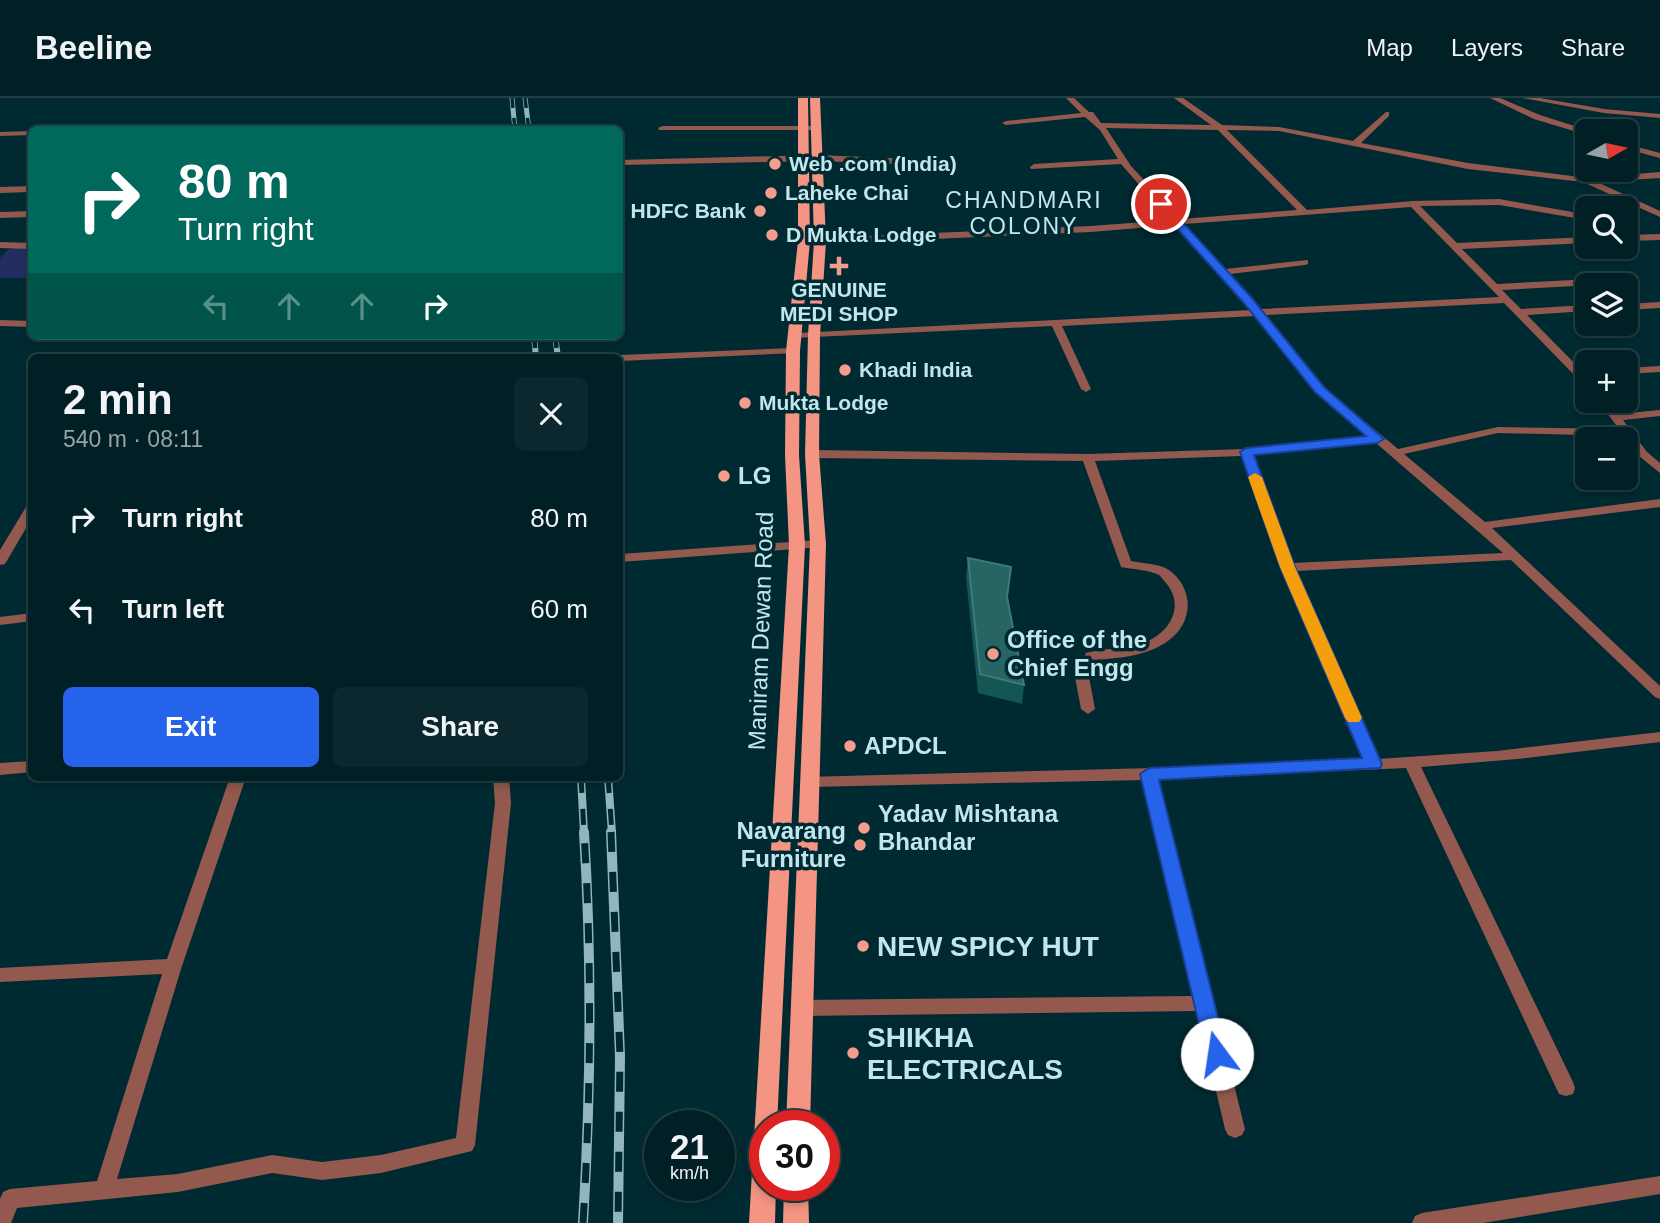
<!DOCTYPE html>
<meta charset="utf-8">
<style>
:root{--surface:#002025;--page:#0a282d;--text:#f1f3f6;--muted:#95a3a7;--line:#223e42;--accent:#2563eb}
body{margin:0;font-family:Helvetica,sans-serif;background:var(--page);color:var(--text);height:100vh;display:flex;flex-direction:column;font-size:26px;white-space:nowrap}
*{box-sizing:border-box;margin:0}
p{font-size:23px;color:var(--muted)}
.icon{flex:none;width:38px;height:38px;fill:none;stroke:currentColor;stroke-width:2;stroke-linecap:round;stroke-linejoin:round}
.map{position:relative;flex:1;overflow:hidden}
.sheet{position:absolute;left:28px;top:256px;width:595px;height:427px;display:flex;flex-direction:column;background:var(--surface);border-radius:10px;box-shadow:0 4px 10px #0003,0 0 0 2px var(--line)}
.sheet>*{flex:none}
.hud{position:absolute;left:28px;top:28px;width:595px;height:214px;border-radius:10px;box-shadow:0 4px 10px #0003,0 0 0 2px var(--line);background:#00695c;color:#fff;overflow:hidden}
.needle{width:46px;rotate:81deg}
.fabs{position:absolute;left:1575px;top:21px;display:grid;gap:14px}
.fabs a{display:grid;place-items:center;width:63px;height:63px;border-radius:10px;background:var(--surface);box-shadow:0 4px 10px #0003,0 0 0 2px var(--line);font-size:35px}
.speed{position:absolute;left:644px;top:1012px;display:flex;gap:14px;font-size:35px;font-weight:700;text-align:center}
.speed>*{display:grid;place-content:center;width:91px;height:91px;border-radius:50%;background:var(--surface);box-shadow:0 4px 10px #0003,0 0 0 2px var(--line);line-height:1}
.speed small{font-size:18px;font-weight:400}
.speed .limit{border:10px solid #d22;background:#fff;color:#111}
.pin{position:absolute;display:grid;place-items:center;width:60px;height:60px;color:#fff;margin:-30px;border:4px solid #fff;border-radius:50%;box-shadow:0 2px 7px #0007}
.me{position:absolute;width:77px;margin:-38px;rotate:346deg;stroke-linejoin:round;filter:drop-shadow(0 0 5px #0008)}
.turn{display:flex;align-items:center;gap:24px;height:147px;padding:0 35px;font-size:32px}
.turn .icon{width:91px;height:91px;stroke-width:2.5}
.turn b{display:block;font-size:49px;line-height:60px}
.lanes{display:flex;align-items:center;height:66px;padding:0 35px;background:#0003;justify-content:center;gap:35px;direction:ltr}
.lanes .off{opacity:.35}
.round{display:grid;place-items:center;flex:none;width:74px;height:74px;border-radius:10px;background:var(--page)}
.head{display:flex;align-items:center;justify-content:space-between;height:119px;padding:0 35px}
h1{font-size:42px;font-weight:800;line-height:52px}
.action{display:flex;gap:14px;margin-top:auto;padding:14px 35px}
.action a{flex:1;height:80px;border-radius:10px;background:var(--accent);color:#fff;font-size:28px;font-weight:800;line-height:80px;text-align:center}
.action a+a{background:var(--page);color:var(--text)}
ul{padding:0;list-style:none}
li{display:flex;align-items:center;gap:21px;height:91px;padding:0 35px}
li div{flex:1}
li b{display:block;font-size:26px}
li em{font-style:normal}
header{display:flex;align-items:center;gap:42px;box-sizing:border-box;height:98px;padding:0 35px;background:var(--surface);border-bottom:2px solid var(--line)}
header strong{font-size:33px}
nav{display:flex;gap:38px;margin-inline-start:auto;font-size:24px}
.map>svg:first-child{display:block}
.green{fill:#222d62}
.lines{fill:none;stroke-linecap:round;stroke-linejoin:round}
.minor{fill:#93594e;fill-rule:evenodd}
.primary{fill:#f49482;fill-rule:evenodd}
.rail-far3-casing{stroke:#91b6bd;stroke-width:5}
.rail-far2-casing{stroke:#91b6bd;stroke-width:6}
.rail-far1-casing{stroke:#91b6bd;stroke-width:8}
.rail-casing{stroke:#91b6bd;stroke-width:10}
.rail-far3{stroke:#002a31;stroke-width:3.5;stroke-dasharray:10;stroke-linecap:butt}
.rail-far2{stroke:#002a31;stroke-width:4.5;stroke-dasharray:12;stroke-linecap:butt}
.rail-far1{stroke:#002a31;stroke-width:5;stroke-dasharray:16;stroke-linecap:butt}
.rail{stroke:#002a31;stroke-width:7;stroke-dasharray:20;stroke-linecap:butt}
.wall{fill:#135654}
.building{fill:#266564;stroke:#3e7a7a;stroke-width:2}
.route{fill:#2563eb;stroke:#184099;stroke-width:2}
.slow{fill:#f59e0b}
.poi-dot{fill:#f49d8d;stroke:#002a31;stroke-width:2.5}
.labels{text-anchor:middle;stroke-width:7;stroke-linejoin:round;paint-order:stroke}
.far-poi-label{font-size:21px;font-weight:bold;fill:#c2e6ed;stroke:#002a31;text-anchor:start}
.far-quarter-label{font-size:23px;letter-spacing:2px;fill:#c2e6ed;stroke:#002a31}
.poi-label{font-size:24px;font-weight:bold;fill:#c2e6ed;stroke:#002a31;text-anchor:start}
.street-label{font-size:24px;fill:#c2e6ed;stroke:#002a31}
.near-poi-label{font-size:28px;font-weight:bold;fill:#c2e6ed;stroke:#002a31;text-anchor:start}
</style>
<header>
<strong>Beeline</strong>
<nav><a>Map</a><a>Layers</a><a>Share</a></nav>
</header>
<div class="map">
<svg width="1660" height="1125" viewBox="0 0 1660 1125">
<rect width="100%" height="100%" fill="#002a31"/>
<!-- green -->
<path class="green" d="M31,141V180H0V160L9,151Z"/>
<g class="lines">
<!-- minor -->
<g class="minor">
<path d="M1066,0H1074L1089,14H1093L1101,25L1211,27L1174,0H1183L1222,27L1279,29L1353,43L1386,14H1389V18L1361,45L1468,65L1588,80L1660,74V80L1597,84L1660,113V119L1583,84L1468,71L1279,33L1227,32L1307,112L1413,103L1499,101L1584,116V120L1581,121L1499,107L1420,108L1457,145L1587,139V145L1462,151L1497,186L1631,179L1636,182L1631,185L1502,192L1521,211L1587,207V213L1527,217L1587,278V287L1583,286L1504,205L1266,217L1324,289L1398,351L1498,329L1619,331L1598,303H1609L1618,316L1660,312V318L1623,322L1647,354L1660,365V375L1639,358L1624,338L1498,335L1404,356L1485,424L1660,401V409L1492,430L1660,588V601L1655,599L1511,462L1296,473L1378,661L1497,653L1660,634V644L1517,661L1421,669L1573,984L1575,990L1573,996L1566,998L1559,996L1406,670L1158,681L1245,1031L1242,1037L1235,1040L1228,1037L1225,1031L1197,913L802,918L796,915L793,910L796,905L802,902L1194,898L1143,682L809,689L804,687L801,683L804,679L1153,670L1364,662L1282,469L1241,358L1095,363L1131,463C1142,465 1160,466 1169,472C1196,492 1193,528 1165,545C1145,558 1119,560 1096,562L1089,579L1095,611L1088,616L1081,611L1075,579L1086,555C1107,549 1130,552 1150,542C1172,531 1184,506 1166,485C1163,482 1162,479 1159,477C1149,472 1132,471 1121,469L1120,466L1083,363L812,360L806,356L812,352L1088,356L1246,351L1369,338L1316,293L1255,218L1062,228L1091,291L1086,294L1081,291L1052,228L793,240V236L797,235L1251,212L1175,127L1091,134L820,146L815,143L820,140L1091,128L1170,122L1121,66L1031,71L1030,69L1034,66L1118,61L1100,32L1085,19L1006,27L1002,25L1006,23L1081,15ZM1106,30L1218,32L1297,112L1180,121L1131,68ZM1411,109L1499,199L1261,211L1230,176L1305,167L1308,166V162L1225,171L1184,126ZM1376,345L1503,455L1293,465L1253,357Z"/>
<path d="M1490,0H1500L1540,17L1590,33H1587V37L1534,21Z"/>
<path d="M1522,0H1540L1604,11L1660,16V20L1604,15Z"/>
<path d="M662,28H817L821,30L817,32H659L658,30Z"/>
<path d="M32,33V37L0,38V34Z"/>
<path d="M1626,46L1660,55V60L1626,51Z"/>
<path d="M818,57L914,61L918,64L914,67L818,63L620,67V62Z"/>
<path d="M32,88V94L0,95V89Z"/>
<path d="M32,113V119L0,120V114Z"/>
<path d="M1660,136V142L1626,143V137Z"/>
<path d="M0,144L32,145V151L0,150Z"/>
<path d="M1660,204V210L1626,212V206Z"/>
<path d="M0,222L32,223V229L0,228Z"/>
<path d="M793,250L797,251V255L620,263V259H615L620,257Z"/>
<path d="M1660,268V274L1626,276V270Z"/>
<path d="M32,405V420L5,466L0,467V452L26,409Z"/>
<path d="M818,442L824,446L822,449L620,464V456Z"/>
<path d="M32,515V523L0,527V519Z"/>
<path d="M32,663V674L0,677V665Z"/>
<path d="M230,679H246L182,868L117,1081L178,1076L272,1057L322,1064L381,1057L456,1040L495,705L493,679H509L511,705L475,1047L472,1053L381,1075L322,1082L272,1075L178,1094L17,1110L11,1125H0V1101L3,1094L10,1091L97,1083L162,876L0,884V870L167,861Z"/>
<path d="M1660,1078V1096L1483,1125H1412L1415,1118L1422,1115Z"/>
</g>
<!-- primary -->
<g class="primary">
<path d="M798,0H808L810,143L800,253L799,357L805,447L777,1027H765V1087H776L775,1125H749L789,447L785,357L786,253L798,143Z"/>
<path d="M810,0H820L826,143L820,237L819,356L826,446L810,1027H786L810,446L805,356L808,237L814,143Z"/>
<path d="M784,1087H808L809,1125H783Z"/>
</g>
<!-- rail-far3 casing -->
<g class="rail-far3-casing">
<g id="rail-far3">
<path d="M512,0L515,32"/>
<path d="M525,0L529,32"/>
</g>
</g>
<!-- rail-far2 casing -->
<g class="rail-far2-casing">
<g id="rail-far2">
<path d="M534,238L536,259"/>
<path d="M555,238L558,259"/>
</g>
</g>
<!-- rail-far1 casing -->
<g class="rail-far1-casing">
<g id="rail-far1">
<path d="M581,679L584,735"/>
<path d="M608,679L612,735"/>
</g>
</g>
<!-- rail casing -->
<g class="rail-casing">
<g id="rail">
<path d="M611,734L620,958L618,1125"/>
<path d="M583,1125C591,994 592,864 584,734"/>
</g>
</g>
<!-- rail-far3 -->
<use href="#rail-far3" class="rail-far3"/>
<!-- rail-far2 -->
<use href="#rail-far2" class="rail-far2"/>
<!-- rail-far1 -->
<use href="#rail-far1" class="rail-far1"/>
<!-- rail -->
<use href="#rail" class="rail"/>
</g>
<!-- wall -->
<path class="wall" d="M968,460L1007,500L1024,587L1022,606L978,595L966,479Z"/>
<!-- building -->
<path class="building" d="M968,460L1011,469L1007,499L1024,587L980,576Z"/>
<!-- route -->
<path class="route" d="M1157,104H1164L1251,199L1324,289L1384,341L1377,345L1254,357L1295,469L1382,666L1380,670L1159,682L1227,956L1224,962L1217,965L1209,962L1206,956L1140,676L1149,670L1362,660L1280,469L1240,354L1246,350L1366,338L1315,294L1243,204L1157,108Z"/>
<!-- slow -->
<path class="slow" d="M1255,375L1262,379L1295,469L1362,620L1359,624H1348L1345,620L1280,469L1248,379Z"/>
<!-- markers -->
<g class="poi-dot">
<circle cx="775" cy="66" r="7"/>
<circle cx="771" cy="95" r="7"/>
<circle cx="760" cy="113" r="7"/>
<circle cx="772" cy="137" r="7"/>
<path d="M835.5 157.5h7v7h7v7h-7v7h-7v-7h-7v-7h7z"/>
<circle cx="845" cy="272" r="7"/>
<circle cx="745" cy="305" r="7"/>
<circle cx="724" cy="378" r="7"/>
<circle cx="993" cy="556" r="7"/>
<circle cx="850" cy="648" r="7"/>
<circle cx="864" cy="730" r="7"/>
<circle cx="860" cy="747" r="7"/>
<circle cx="863" cy="848" r="7"/>
<circle cx="853" cy="955" r="7"/>
</g>
<g class="labels">
<!-- far-poi labels -->
<g class="far-poi-label">
<text x="789" y="73">Web .com (India)</text>
<text x="785" y="102">Laheke Chai</text>
<text x="746" y="120" text-anchor="end">HDFC Bank</text>
<text x="786" y="144">D Mukta Lodge</text>
<text x="839" y="199" text-anchor="middle">GENUINE<tspan x="839" dy="24">MEDI SHOP</tspan></text>
<text x="859" y="279">Khadi India</text>
<text x="759" y="312">Mukta Lodge</text>
</g>
<!-- far-quarter labels -->
<g class="far-quarter-label">
<text x="1024" y="110">CHANDMARI<tspan x="1024" dy="26">COLONY</tspan></text>
</g>
<!-- poi labels -->
<g class="poi-label">
<text x="738" y="386">LG</text>
<text x="1007" y="550">Office of the<tspan x="1007" dy="28">Chief Engg</tspan></text>
<text x="864" y="656">APDCL</text>
<text x="878" y="724">Yadav Mishtana<tspan x="878" dy="28">Bhandar</tspan></text>
<text x="846" y="741" text-anchor="end">Navarang<tspan x="846" dy="28">Furniture</tspan></text>
</g>
<!-- street labels -->
<g class="street-label">
<text transform="translate(761 533) rotate(-88)" y="8">Maniram Dewan Road</text>
</g>
<!-- near-poi labels -->
<g class="near-poi-label">
<text x="877" y="858">NEW SPICY HUT</text>
<text x="867" y="949">SHIKHA<tspan x="867" dy="32">ELECTRICALS</tspan></text>
</g>
</g>
</svg>
<div class="fabs">
<a><svg class="needle" viewBox="-14 -14 28 28"><path d="M0-13l5 13h-10z" fill="#e53935"/><path d="M0 13l5-13h-10z" fill="#95a3a7"/></svg></a>
<a><svg class="icon" aria-label="search" viewBox="0 0 24 24"><circle cx="10" cy="10" r="6"/><path d="M15 15l6 6"/></svg></a>
<a><svg class="icon" aria-label="layers" viewBox="0 0 24 24"><path d="M12 4l9 5-9 5-9-5zM3 14l9 5 9-5"/></svg></a>
<a>+</a>
<a>−</a>
</div>
<div class="speed"><div>21<small>km/h</small></div><div class="limit">30</div></div>
<div class="pin" style="left:1161px;top:106px;background:#d93025"><svg class="icon" aria-label="arrive" viewBox="0 0 24 24"><path d="M6 21V4h12l-3 4 3 4H6"/></svg></div>
<svg class="me" style="left:1217px;top:956px" viewBox="-20 -20 40 40"><circle r="19" fill="#fff"/><path d="M0-13L10 11 0 6-10 11z" fill="#2563eb"/></svg>
<div class="hud">
<div class="turn"><svg class="icon" aria-label="right" viewBox="0 0 24 24"><path d="M7 20v-9h11M14 6l5 5-5 5"/></svg><div><b>80 m</b>Turn right</div></div>
<div class="lanes"><svg class="icon off" aria-label="left" viewBox="0 0 24 24"><path d="M17 20v-9H6M10 6l-5 5 5 5"/></svg><svg class="icon off" aria-label="ahead" viewBox="0 0 24 24"><path d="M12 20V5M6 11l6-6 6 6"/></svg><svg class="icon off" aria-label="ahead" viewBox="0 0 24 24"><path d="M12 20V5M6 11l6-6 6 6"/></svg><svg class="icon" aria-label="right" viewBox="0 0 24 24"><path d="M7 20v-9h11M14 6l5 5-5 5"/></svg></div>
</div>
<section class="sheet">
<div class="head"><div><h1>2 min</h1><p>540 m · 08:11</p></div><a class="round"><svg class="icon" aria-label="close" viewBox="0 0 24 24"><path d="M6 6l12 12M18 6L6 18"/></svg></a></div>
<ul>
<li><svg class="icon" aria-label="right" viewBox="0 0 24 24"><path d="M7 20v-9h11M14 6l5 5-5 5"/></svg><div><b>Turn right</b></div><em>80 m</em></li>
<li><svg class="icon" aria-label="left" viewBox="0 0 24 24"><path d="M17 20v-9H6M10 6l-5 5 5 5"/></svg><div><b>Turn left</b></div><em>60 m</em></li>
</ul>
<div class="action"><a>Exit</a><a>Share</a></div>
</section>
</div>
